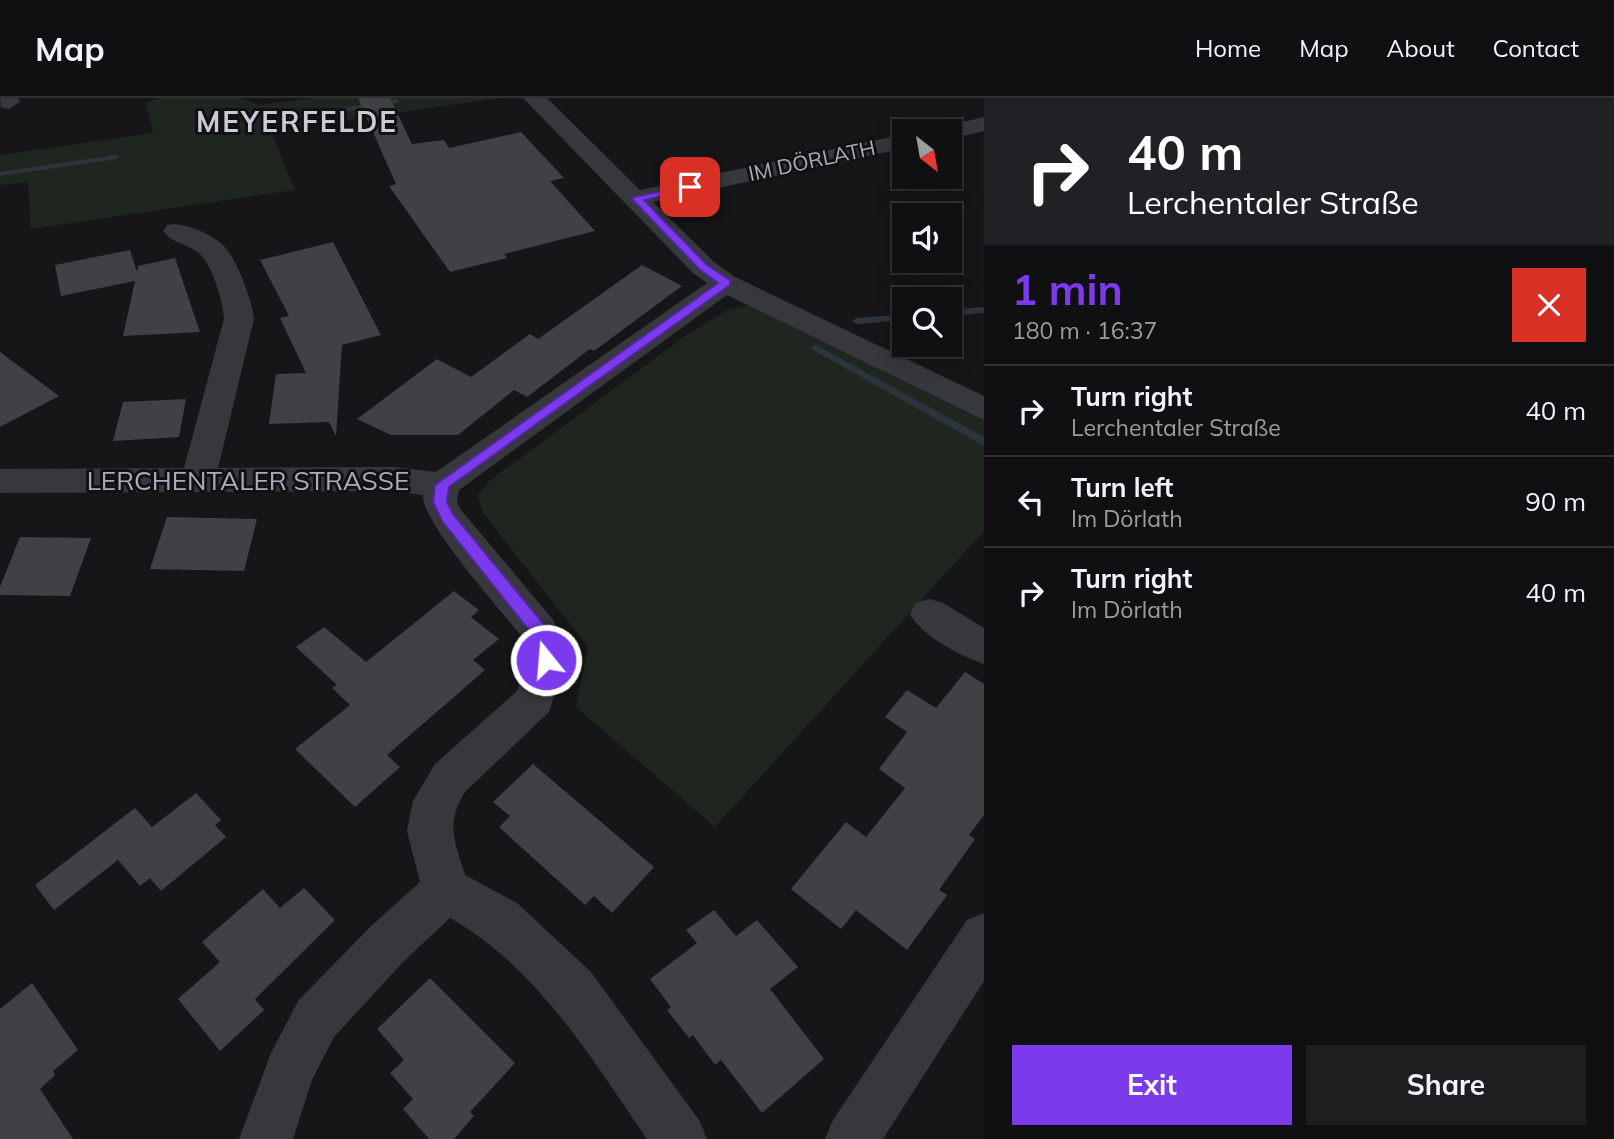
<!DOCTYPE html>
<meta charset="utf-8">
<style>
:root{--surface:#101012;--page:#1e1e20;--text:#f1f3f6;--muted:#9c9d9f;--line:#303032;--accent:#7c3aed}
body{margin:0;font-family:Mulish,sans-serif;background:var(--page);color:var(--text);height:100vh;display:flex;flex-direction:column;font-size:26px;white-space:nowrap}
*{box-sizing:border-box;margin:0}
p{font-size:23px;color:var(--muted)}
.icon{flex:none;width:38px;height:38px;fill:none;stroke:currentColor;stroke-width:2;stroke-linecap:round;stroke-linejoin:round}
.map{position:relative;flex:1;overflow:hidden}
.details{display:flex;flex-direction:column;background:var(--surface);width:630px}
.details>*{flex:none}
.banner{background:#202124;color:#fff;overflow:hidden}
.needle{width:46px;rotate:149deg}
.fabs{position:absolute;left:892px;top:21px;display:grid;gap:14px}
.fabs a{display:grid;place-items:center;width:70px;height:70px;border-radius:0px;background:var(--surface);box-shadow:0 4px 18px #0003,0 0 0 2px var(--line);font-size:35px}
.pin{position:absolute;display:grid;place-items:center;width:60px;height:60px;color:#fff;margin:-30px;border-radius:14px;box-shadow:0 4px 10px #0006}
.me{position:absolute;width:77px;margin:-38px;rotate:343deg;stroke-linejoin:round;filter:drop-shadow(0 0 5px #0008)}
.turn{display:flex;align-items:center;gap:24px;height:147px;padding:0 28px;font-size:32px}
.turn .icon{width:91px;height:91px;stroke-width:2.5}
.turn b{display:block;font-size:49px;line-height:60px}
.round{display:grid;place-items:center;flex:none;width:74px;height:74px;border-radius:0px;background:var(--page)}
.overview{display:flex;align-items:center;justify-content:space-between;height:119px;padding:0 28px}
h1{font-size:42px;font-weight:700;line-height:52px;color:var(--accent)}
.primary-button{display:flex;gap:14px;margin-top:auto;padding:14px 28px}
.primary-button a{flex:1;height:80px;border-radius:0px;background:var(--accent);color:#fff;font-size:28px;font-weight:700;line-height:80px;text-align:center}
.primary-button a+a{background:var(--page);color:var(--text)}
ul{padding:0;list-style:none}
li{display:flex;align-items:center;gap:21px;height:91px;padding:0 28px;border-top:2px solid var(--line)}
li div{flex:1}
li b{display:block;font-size:26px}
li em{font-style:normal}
header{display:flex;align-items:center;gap:42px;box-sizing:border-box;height:98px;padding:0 35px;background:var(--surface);border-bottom:2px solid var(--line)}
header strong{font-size:33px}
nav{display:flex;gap:38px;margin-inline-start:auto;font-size:24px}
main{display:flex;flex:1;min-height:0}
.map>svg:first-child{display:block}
.green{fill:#1e261f}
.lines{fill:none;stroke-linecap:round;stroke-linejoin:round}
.stream{fill:#2c353c;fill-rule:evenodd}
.building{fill:#404145}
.minor{fill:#37383d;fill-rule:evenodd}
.route{fill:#7c3aed;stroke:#51269a;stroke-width:2}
.labels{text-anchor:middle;stroke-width:6;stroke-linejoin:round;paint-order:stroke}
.far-street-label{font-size:21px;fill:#a8adb8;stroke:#111113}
.street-label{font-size:26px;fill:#a8adb8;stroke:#111113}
.far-district-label{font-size:28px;font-weight:bold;letter-spacing:2px;fill:#c9ccd4;stroke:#111113}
</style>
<header>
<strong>Map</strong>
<nav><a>Home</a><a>Map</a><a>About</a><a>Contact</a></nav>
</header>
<main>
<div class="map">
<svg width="984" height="1041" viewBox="0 0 984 1041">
<rect width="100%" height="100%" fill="#161618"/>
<!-- green -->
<g class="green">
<path d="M159,0H240L260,7L312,0H499L271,33L295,92L31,131L28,84L0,87V57L153,35L146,5Z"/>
<path d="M759,206L984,319V433L715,729L576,609L588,549L483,415L478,397L489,383L688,236L729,211Z"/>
</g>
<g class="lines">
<!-- stream -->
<g class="stream">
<path d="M395,1H398V5L281,24L277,22L281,20Z"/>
<path d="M115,57H118V61L0,78V74Z"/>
<path d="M984,209V215L950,218V212Z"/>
<path d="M905,216V222L857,226L852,223L857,220Z"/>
<path d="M816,247L984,339V348L813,252L811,250Z"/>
</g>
</g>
<!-- building -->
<g class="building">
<path d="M358,0H390L412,46L444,42L449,50L521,34L564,80L550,83L595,133L504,156L507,160L450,174L389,88L396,86Z"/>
<path d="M333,144L381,237L342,247L336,338L329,324L269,326L276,276L306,275L280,220L289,218L260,162Z"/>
<path d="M130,152L137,174L138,168L175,160L200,234L123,238L135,183L61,198L55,167Z"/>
<path d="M642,167L682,188L594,253L590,251L527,299L514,292L458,337H391L357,321L437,261L471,279L530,236L538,241Z"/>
<path d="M0,254L59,298L0,329Z"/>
<path d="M186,301L179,339L113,343L123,304Z"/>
<path d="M167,419L257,421L244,473L150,471Z"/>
<path d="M20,439L91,440L70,498L0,497V489Z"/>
<path d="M454,493L479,512L471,519L499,541L473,562L485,572L387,657L400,669L355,709L295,651L350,607L332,590L337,587L296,549L324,529L366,564Z"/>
<path d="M965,574L984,586V717L969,737L975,741L939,792L947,797L907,852L856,812L841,831L791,791L846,724L866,739L905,690L879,671L907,634L885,619L907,592L936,610Z"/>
<path d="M533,666L654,769L612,815L594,798L585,807L499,729L510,718L493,704Z"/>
<path d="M196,695L221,722L215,727L226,739L161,793L150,780L140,788L118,762L54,812L35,787L135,710L152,729Z"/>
<path d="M304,790L335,822L255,901L264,912L220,953L178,901L220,864L202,844L263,791L280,810Z"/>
<path d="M714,812L736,838L757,822L798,869L770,891L824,961L762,1015L721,962L715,967L693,937L689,940L667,912L671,909L650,881L697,845L686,832Z"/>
<path d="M430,880L515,965L470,1014L474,1018L454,1041H429L403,1011L413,1001L390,975L404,962L377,931Z"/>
<path d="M32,885L78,952L53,973L55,977L40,991L73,1041H0V911Z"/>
</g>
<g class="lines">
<!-- minor -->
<g class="minor">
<path d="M0,0H18L20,4L9,11L1,9Z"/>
<path d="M523,0H547L640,92L905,36V50L653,104L713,163L735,179L984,298V322L727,197L459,392L457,404L461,412L554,523L566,562L549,614L465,694C445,726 455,744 465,777L517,805L591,874L699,1022L707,1041H647C591,960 538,870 450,820L404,863L334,939L312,982L293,1041H239L271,955L298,903L370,829L420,784L407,733L413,703L435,666L517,593L526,562L522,539C503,515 420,422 423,397L394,393L0,395V371L184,370L224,221C223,203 213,170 201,157C190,146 172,146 163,133L167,127C183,123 209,135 222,146C237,160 252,202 254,221L218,370L394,369L436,374L707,185L693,175Z"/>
<path d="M984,19V33L950,41V33H939L942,29Z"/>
<path d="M929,501L943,505L984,530V566C960,558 922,538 910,516L915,505Z"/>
<path d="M984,815V883L883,1041H825L833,1022L967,822Z"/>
</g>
</g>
<!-- route -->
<path class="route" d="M690,86L694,87V91L644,102L707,167L730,182V187L449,389L447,404L453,416L546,529L554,562L546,569L538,562L532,536L442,423L433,404L435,387L718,185L699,171L631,100Z"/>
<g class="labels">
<!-- far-street labels -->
<g class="far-street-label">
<text transform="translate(812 63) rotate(-12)" y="7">IM DÖRLATH</text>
</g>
<!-- street labels -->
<g class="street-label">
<text x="248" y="392">LERCHENTALER STRASSE</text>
</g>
<!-- far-district labels -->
<g class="far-district-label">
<text x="297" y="34">MEYERFELDE</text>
</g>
</g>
</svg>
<div class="fabs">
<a><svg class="needle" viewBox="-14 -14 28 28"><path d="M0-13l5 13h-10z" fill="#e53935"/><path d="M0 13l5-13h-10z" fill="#9c9d9f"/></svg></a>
<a><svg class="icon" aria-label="sound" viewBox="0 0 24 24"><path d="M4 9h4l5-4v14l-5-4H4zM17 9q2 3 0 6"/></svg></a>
<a><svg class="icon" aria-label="search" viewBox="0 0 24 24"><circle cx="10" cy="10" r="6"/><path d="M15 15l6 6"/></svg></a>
</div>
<div class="pin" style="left:690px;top:89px;background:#d93025"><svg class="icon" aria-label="arrive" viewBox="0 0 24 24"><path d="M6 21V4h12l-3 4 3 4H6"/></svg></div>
<svg class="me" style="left:546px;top:562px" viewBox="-20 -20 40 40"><circle r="17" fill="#7c3aed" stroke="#fff" stroke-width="3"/><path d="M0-11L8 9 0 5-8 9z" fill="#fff"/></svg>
</div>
<section class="details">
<div class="banner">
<div class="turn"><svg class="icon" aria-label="right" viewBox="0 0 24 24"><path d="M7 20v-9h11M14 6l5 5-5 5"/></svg><div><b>40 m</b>Lerchentaler Straße</div></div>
</div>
<div class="overview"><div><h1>1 min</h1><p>180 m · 16:37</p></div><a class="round" style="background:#d93025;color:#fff"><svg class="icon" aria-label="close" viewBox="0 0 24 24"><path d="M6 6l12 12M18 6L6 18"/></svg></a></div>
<ul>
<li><svg class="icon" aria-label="right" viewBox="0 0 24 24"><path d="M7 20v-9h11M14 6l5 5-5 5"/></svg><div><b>Turn right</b><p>Lerchentaler Straße</p></div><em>40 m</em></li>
<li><svg class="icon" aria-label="left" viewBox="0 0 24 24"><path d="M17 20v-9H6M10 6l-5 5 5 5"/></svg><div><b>Turn left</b><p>Im Dörlath</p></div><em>90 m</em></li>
<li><svg class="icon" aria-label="right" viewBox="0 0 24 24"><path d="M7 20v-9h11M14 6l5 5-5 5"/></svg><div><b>Turn right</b><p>Im Dörlath</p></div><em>40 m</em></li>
</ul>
<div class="primary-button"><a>Exit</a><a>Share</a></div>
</section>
</main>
